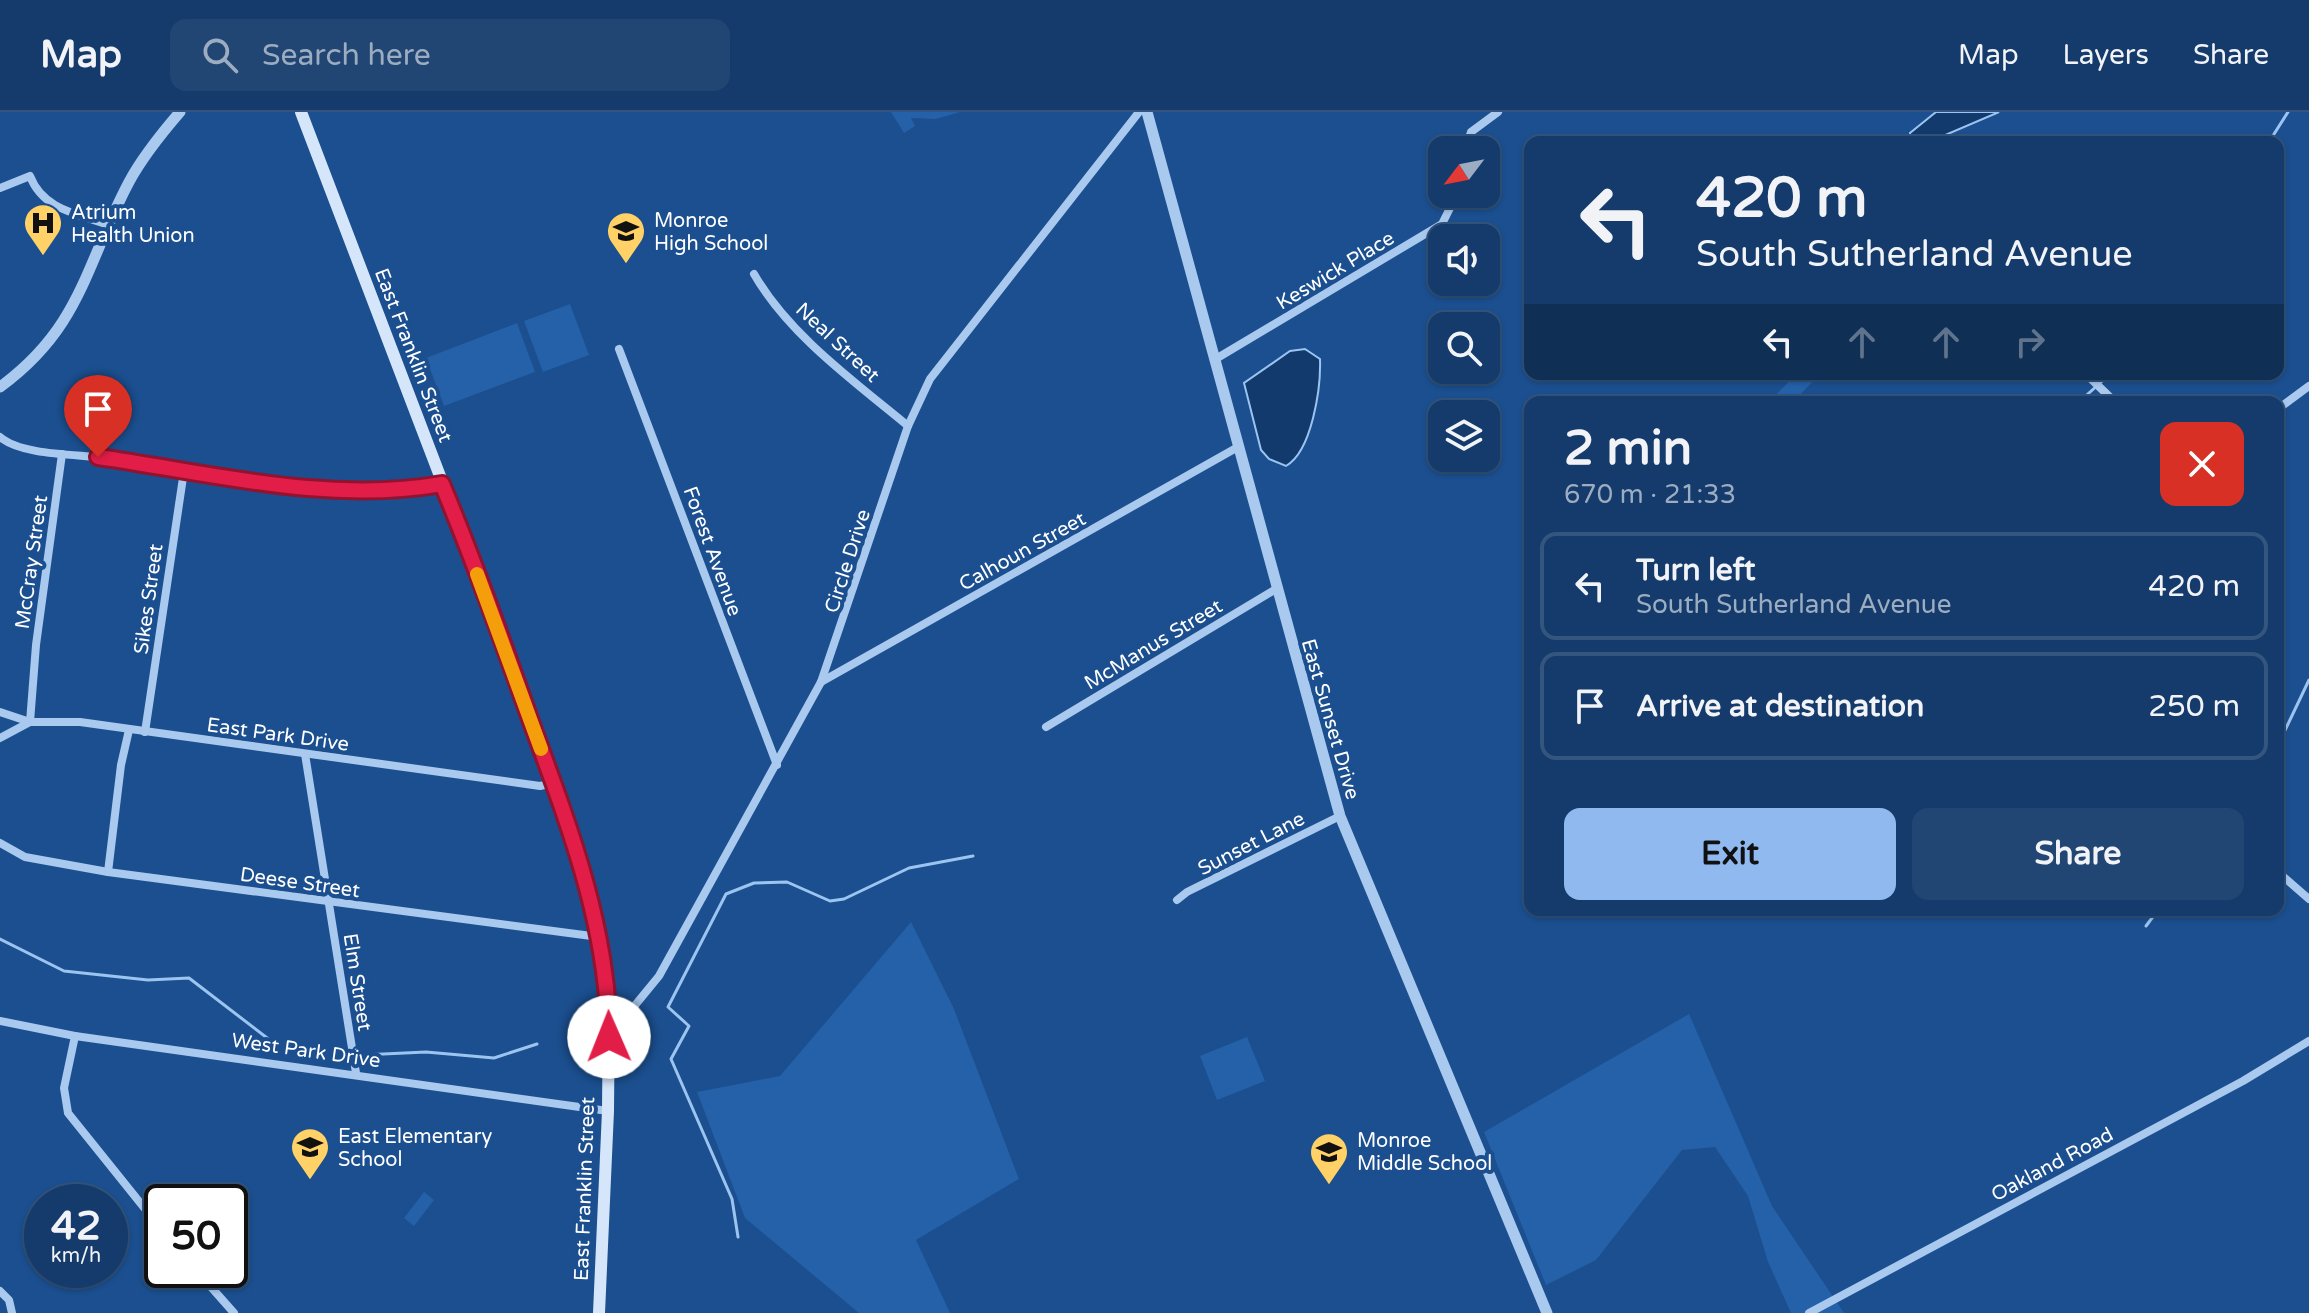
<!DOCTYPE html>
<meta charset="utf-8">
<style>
:root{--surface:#143b6b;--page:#214673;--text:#f1f3f6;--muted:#9dadc1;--line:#33557e;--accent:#90b9f0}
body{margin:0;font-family:"Varela Round",sans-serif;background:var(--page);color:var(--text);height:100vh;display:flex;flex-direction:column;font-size:30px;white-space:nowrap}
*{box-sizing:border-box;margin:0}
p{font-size:26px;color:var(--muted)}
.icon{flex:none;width:44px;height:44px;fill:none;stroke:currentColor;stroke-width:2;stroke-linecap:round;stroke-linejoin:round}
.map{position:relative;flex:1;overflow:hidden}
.panel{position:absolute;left:1524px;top:284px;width:760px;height:520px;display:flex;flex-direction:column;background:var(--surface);border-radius:16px;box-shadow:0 2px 6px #0004,0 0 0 2px var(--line)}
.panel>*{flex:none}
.hud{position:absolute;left:1524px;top:24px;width:760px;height:244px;border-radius:16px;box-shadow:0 2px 6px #0004,0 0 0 2px var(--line);background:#143b6b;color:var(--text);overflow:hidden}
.needle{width:52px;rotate:238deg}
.buttons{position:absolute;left:1428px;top:24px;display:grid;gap:16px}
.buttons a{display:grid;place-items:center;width:72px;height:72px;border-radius:16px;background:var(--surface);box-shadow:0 2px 6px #0004,0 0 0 2px var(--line);font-size:40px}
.speed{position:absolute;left:24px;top:1072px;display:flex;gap:16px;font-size:40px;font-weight:700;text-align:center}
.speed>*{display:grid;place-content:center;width:104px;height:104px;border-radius:50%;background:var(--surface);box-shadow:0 2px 6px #0004,0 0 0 2px var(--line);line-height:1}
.speed small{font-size:20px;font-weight:400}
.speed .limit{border:4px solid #111;border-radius:12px;background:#fff;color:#111}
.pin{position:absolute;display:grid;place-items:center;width:68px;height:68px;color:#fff;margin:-82px -34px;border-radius:50% 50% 50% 0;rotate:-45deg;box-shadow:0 0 8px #0007}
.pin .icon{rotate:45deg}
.me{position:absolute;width:88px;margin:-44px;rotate:359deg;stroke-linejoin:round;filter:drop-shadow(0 0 6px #0008)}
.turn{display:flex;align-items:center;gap:28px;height:168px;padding:0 40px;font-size:36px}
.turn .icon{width:104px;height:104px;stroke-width:2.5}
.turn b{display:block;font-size:56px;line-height:68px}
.lanes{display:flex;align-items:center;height:76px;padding:0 40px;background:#0003;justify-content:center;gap:40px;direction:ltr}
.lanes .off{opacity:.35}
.round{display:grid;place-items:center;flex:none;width:84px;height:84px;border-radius:16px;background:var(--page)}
.head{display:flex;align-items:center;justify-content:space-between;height:136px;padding:0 40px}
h1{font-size:48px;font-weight:800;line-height:60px}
.button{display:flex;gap:16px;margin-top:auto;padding:16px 40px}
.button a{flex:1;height:92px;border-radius:16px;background:var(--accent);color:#111;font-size:32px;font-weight:800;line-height:92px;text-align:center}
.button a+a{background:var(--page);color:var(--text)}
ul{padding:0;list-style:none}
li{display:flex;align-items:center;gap:24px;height:108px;margin:0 16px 12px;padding:0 24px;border:4px solid var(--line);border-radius:16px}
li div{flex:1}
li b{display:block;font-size:30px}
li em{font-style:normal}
header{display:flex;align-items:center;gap:48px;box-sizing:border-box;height:112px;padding:0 40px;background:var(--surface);border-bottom:2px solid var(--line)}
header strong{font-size:38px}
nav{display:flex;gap:44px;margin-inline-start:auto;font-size:28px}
.search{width:560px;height:72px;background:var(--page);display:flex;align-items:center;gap:20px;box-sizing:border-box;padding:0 28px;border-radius:16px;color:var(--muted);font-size:30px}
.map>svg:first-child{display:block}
.green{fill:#2461a8}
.water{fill:#123a6d;stroke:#9cc4f0;stroke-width:2}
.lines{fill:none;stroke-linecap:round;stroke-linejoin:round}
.stream{stroke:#9cc4f0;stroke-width:3}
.minor{stroke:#a9c9ee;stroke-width:8}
.tertiary{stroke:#a9c9ee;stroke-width:11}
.secondary{stroke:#d6e6fa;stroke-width:12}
.route-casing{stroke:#92132f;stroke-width:20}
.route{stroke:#e11d48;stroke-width:14}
.slow{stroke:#f59e0b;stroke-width:14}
.labels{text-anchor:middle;stroke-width:8;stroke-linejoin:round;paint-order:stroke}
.poi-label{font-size:20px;fill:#fff;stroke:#1b4f8f;text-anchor:start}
.street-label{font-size:20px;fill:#fff;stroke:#1b4f8f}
</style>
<header>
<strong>Map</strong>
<div class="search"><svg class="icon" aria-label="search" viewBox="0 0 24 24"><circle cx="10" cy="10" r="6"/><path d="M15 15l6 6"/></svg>Search here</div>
<nav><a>Map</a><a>Layers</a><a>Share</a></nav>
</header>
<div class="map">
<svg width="2309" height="1201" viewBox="0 0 2309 1201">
<rect width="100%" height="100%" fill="#1b4f8f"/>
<!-- green -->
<g class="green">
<path d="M891,0H960L936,7L911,6L915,14L904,21Z"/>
<path d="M570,192L589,243L543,260L524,209Z"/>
<path d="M517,211L535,260L444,294L426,246Z"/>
<path d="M1797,262H1820L1793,290H1768Z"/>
<path d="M911,810L954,897L1019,1067L916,1128L950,1201H859L745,1106L697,980L780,964Z"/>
<path d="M1689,902L1772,1094L1844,1201H1791L1768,1150L1748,1084L1715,1035L1682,1038L1596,1148L1546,1173L1484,1020Z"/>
<path d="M1247,925L1265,969L1217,988L1200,944Z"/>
<path d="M424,1080L434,1088L414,1114L404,1106Z"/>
</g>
<!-- water -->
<g class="water">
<path d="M1936,0H1999L1929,30H1910V21Z"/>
<path d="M1305,237L1320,247C1321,276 1312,339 1286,354L1269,347L1261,338L1244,271L1290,239Z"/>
</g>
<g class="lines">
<!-- stream -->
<g class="stream">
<path d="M2269,30L2288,0"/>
<path d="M2079,290L2110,262"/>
<path d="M2278,633L2309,568"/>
<path d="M2146,814L2158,798"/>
<path d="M0,827L64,859L148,868L189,866L275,932"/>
<path d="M362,943L426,940L494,946L537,932"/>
<path d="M738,1125L732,1087L671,947L689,914L668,895L726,782L754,771L787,770L830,789L844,787L909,756L973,744"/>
</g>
<!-- minor -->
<g class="minor">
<path d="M1465,38L1471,20L1498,0"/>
<path d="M0,76L30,64C43,98 78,102 109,113"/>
<path d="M754,162C789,223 855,270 908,314"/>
<path d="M619,237L777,653"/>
<path d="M1214,248L1442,112L1457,82"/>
<path d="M2086,262L2115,290"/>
<path d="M2278,297L2309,274"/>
<path d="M0,325C22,344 78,342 107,346C217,362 330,391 442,372"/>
<path d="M821,570L1238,335"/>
<path d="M0,600L30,610H80L540,674L554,671"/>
<path d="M1046,615L1276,477"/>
<path d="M145,620L184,359"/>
<path d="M0,626L30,610L36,533L62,342"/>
<path d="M305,642L356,961"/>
<path d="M0,731L25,745L108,760L599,825"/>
<path d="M108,760L121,653L129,618"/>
<path d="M2278,760L2309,787"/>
<path d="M1177,788L1187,780L1340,704"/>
<path d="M0,909L75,924L608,999"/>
<path d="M75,924L64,976L68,1001L162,1118"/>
<path d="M609,925L659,864L821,570L908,314L930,267L1139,0"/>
<path d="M196,1158L234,1201"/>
<path d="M0,1179L9,1188L12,1201"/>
<path d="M1809,1201L2243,969L2309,929"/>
</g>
<!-- tertiary -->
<g class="tertiary">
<path d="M1147,0L1340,704L1547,1201"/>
<path d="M0,275C82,215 85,153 129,70C143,44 161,22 180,0"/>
</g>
<!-- secondary -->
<path class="secondary" d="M301,0L485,482L575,728L590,781L609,889L608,999L599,1201"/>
</g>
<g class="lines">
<!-- route casing -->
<g class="route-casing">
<path id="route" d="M98,345C211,361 327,392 442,372C474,449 502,528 530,607C568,711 608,813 609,925"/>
</g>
<!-- route -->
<use href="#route" class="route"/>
<!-- slow -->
<path class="slow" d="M477,462L541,637"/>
</g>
<!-- icons -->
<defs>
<g id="hospital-pin" transform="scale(2)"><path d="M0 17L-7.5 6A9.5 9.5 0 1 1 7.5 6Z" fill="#ffd166" stroke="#1b4f8f"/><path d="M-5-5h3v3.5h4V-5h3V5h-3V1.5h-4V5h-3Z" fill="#111"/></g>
<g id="school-pin" transform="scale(2)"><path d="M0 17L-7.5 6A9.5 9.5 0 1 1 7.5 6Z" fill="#ffd166" stroke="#1b4f8f"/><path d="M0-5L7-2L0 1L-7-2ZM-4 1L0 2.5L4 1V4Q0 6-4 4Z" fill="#111"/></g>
</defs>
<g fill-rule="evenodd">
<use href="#hospital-pin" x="43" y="111"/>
<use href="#school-pin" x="626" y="119"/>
<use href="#school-pin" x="310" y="1035"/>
<use href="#school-pin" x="1329" y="1040"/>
</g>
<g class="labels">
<!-- poi labels -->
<g class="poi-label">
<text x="71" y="107">Atrium<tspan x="71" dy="23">Health Union</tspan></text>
<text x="654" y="115">Monroe<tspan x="654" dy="23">High School</tspan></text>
<text x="338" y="1031">East Elementary<tspan x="338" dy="23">School</tspan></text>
<text x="1357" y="1035">Monroe<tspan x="1357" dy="23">Middle School</tspan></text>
</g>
<!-- street labels -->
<g class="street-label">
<text transform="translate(1335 158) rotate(-31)" y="7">Keswick Place</text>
<text transform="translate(838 230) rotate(43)" y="7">Neal Street</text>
<text transform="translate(414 243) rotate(69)" y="7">East Franklin Street</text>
<text transform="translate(713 439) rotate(70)" y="7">Forest Avenue</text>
<text transform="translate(1022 439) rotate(-29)" y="7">Calhoun Street</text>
<text transform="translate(847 449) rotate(-72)" y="7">Circle Drive</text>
<text transform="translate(31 450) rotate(-82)" y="7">McCray Street</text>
<text transform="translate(148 487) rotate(-82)" y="7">Sikes Street</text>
<text transform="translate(1153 532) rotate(-31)" y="7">McManus Street</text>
<text transform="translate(1331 607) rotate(74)" y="7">East Sunset Drive</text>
<text transform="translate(278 622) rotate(8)" y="7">East Park Drive</text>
<text transform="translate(1251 731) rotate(-27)" y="7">Sunset Lane</text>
<text transform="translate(300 770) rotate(8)" y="7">Deese Street</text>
<text transform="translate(358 870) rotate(81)" y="7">Elm Street</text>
<text transform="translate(306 938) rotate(8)" y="7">West Park Drive</text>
<text transform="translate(2052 1052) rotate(-28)" y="7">Oakland Road</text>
<text transform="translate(584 1077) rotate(-88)" y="7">East Franklin Street</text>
</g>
</g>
</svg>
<div class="buttons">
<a><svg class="needle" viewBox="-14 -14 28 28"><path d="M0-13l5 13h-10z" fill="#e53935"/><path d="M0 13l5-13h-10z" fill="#9dadc1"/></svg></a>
<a><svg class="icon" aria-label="sound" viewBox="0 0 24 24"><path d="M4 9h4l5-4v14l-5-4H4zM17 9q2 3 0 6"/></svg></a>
<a><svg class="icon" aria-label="search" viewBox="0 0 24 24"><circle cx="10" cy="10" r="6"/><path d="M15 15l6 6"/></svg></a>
<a><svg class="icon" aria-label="layers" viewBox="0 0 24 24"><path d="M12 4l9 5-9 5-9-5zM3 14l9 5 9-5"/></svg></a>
</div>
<div class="speed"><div>42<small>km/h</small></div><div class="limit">50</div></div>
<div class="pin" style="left:98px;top:345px;background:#d93025"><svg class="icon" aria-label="arrive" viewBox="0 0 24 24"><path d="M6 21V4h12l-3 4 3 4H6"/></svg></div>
<svg class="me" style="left:609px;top:925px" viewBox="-20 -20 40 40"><circle r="19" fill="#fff"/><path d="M0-13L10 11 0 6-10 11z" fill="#e11d48"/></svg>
<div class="hud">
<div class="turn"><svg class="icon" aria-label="left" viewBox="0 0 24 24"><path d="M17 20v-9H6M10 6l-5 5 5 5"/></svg><div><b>420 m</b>South Sutherland Avenue</div></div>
<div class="lanes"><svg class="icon" aria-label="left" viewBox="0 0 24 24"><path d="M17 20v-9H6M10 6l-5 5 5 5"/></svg><svg class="icon off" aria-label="ahead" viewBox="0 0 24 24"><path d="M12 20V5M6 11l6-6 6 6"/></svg><svg class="icon off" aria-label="ahead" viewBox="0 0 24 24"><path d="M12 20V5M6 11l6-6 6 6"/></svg><svg class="icon off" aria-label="right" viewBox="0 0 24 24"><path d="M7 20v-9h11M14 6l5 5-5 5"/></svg></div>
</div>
<section class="panel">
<div class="head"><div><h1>2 min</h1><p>670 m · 21:33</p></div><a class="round" style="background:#d93025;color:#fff"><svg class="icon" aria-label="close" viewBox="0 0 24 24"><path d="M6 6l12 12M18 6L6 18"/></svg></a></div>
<ul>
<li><svg class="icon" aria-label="left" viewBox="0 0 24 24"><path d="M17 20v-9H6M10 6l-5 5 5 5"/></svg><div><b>Turn left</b><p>South Sutherland Avenue</p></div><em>420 m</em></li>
<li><svg class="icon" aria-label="arrive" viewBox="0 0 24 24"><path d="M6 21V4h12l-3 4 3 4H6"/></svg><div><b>Arrive at destination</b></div><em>250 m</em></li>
</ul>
<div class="button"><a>Exit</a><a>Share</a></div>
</section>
</div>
